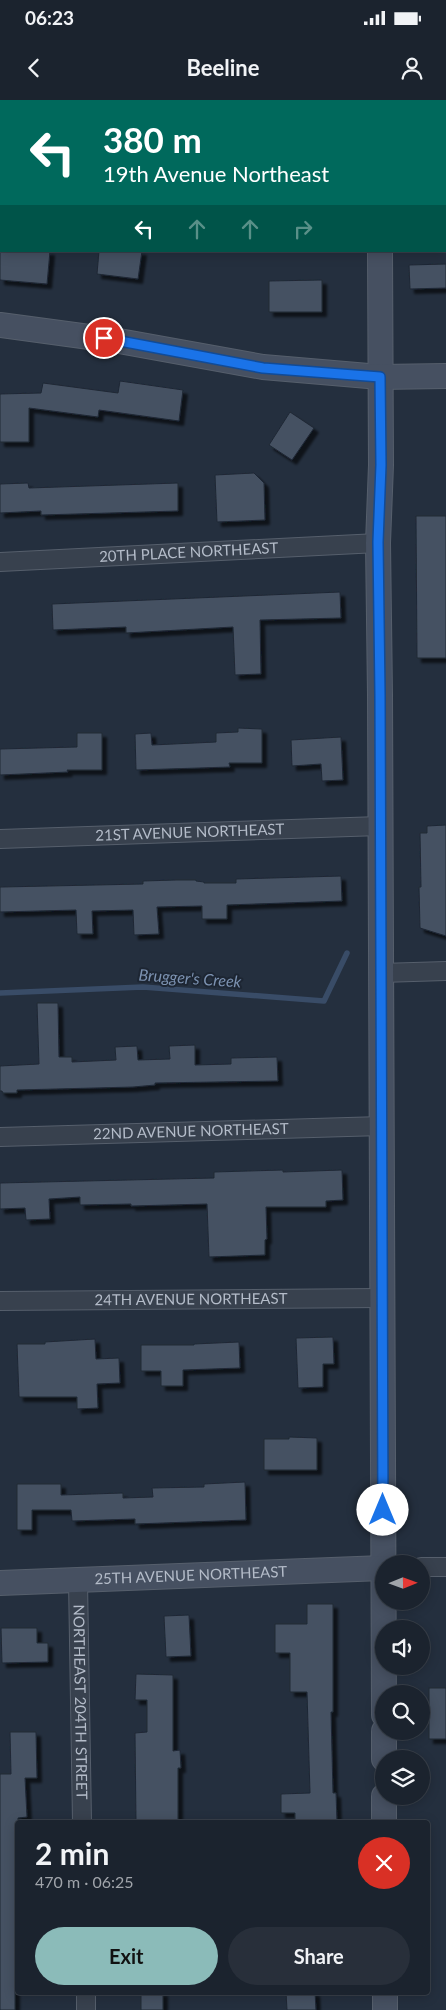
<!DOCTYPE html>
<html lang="en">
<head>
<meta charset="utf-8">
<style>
	:root { --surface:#1b232e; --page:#282f3a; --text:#f1f3f6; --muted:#a0a4aa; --line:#39404a; --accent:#8bbbb9 }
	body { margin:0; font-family:Lato,sans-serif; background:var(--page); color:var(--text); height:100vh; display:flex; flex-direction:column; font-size:19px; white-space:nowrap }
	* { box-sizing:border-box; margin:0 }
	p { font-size:16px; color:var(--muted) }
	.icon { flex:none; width:28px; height:28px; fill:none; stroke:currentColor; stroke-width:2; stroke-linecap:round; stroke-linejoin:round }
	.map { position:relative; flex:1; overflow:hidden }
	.panel { position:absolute; left:15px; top:1720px; width:415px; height:175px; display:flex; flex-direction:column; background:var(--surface); border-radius:5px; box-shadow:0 2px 12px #0003,0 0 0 1px var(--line) }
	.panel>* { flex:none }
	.hud { position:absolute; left:0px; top:0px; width:446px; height:152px; box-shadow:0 2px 12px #0003,0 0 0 1px var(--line); background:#00695c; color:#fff; overflow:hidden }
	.needle { width:32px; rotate:89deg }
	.fabs { position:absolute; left:375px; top:1455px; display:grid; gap:10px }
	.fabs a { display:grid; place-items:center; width:55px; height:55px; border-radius:50%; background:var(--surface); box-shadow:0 2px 12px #0003,0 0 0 1px var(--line); font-size:25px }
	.pin { position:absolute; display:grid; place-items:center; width:42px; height:42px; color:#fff; margin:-21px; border:2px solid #fff; border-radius:50%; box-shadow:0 1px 5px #0007 }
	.me { position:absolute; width:55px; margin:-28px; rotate:0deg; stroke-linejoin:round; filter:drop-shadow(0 0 4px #0008) }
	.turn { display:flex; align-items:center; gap:18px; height:105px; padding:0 20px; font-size:22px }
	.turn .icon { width:65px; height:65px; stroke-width:2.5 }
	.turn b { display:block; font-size:35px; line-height:42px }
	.lanes { display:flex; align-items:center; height:48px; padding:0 20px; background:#0003; justify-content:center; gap:25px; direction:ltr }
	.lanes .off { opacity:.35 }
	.round { display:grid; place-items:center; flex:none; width:52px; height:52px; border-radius:26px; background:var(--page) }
	.head { display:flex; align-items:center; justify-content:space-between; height:85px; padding:0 20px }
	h1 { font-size:30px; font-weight:700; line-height:38px }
	.cta { display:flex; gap:10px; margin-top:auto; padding:10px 20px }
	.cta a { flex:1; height:58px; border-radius:30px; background:var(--accent); color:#111; font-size:20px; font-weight:700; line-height:58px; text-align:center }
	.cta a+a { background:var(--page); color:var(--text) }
	.status { display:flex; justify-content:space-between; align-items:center; height:35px; padding:0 25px; background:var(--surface); direction:ltr }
	.status svg { height:14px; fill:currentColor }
	header { display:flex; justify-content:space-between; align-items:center; height:65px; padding:0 20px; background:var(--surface); font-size:22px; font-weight:700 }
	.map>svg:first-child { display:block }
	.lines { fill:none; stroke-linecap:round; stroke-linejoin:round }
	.stream { stroke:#394c67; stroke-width:5.5 }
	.building { fill:#455162; stroke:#1f2835; filter:url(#shadow) }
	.street-casing { stroke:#565f6c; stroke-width:20 }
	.secondary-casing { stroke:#565f6c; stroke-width:26 }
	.street { stroke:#38414e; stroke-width:18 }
	.secondary { stroke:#465061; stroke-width:24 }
	.route-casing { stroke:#114b97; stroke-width:12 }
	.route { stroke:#1a73e8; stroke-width:9 }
	.labels { text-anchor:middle; stroke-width:4; stroke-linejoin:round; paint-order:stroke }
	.street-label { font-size:15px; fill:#b4bcc9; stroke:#1d2633 }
	.water-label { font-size:16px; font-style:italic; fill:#7c92b1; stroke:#1d2633 }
</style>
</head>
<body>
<div class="status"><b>06:23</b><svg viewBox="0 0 49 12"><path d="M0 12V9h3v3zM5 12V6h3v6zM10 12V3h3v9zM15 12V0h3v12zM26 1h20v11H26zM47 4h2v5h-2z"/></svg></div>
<header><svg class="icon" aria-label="back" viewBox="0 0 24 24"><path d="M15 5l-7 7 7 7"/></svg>Beeline<svg class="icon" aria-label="person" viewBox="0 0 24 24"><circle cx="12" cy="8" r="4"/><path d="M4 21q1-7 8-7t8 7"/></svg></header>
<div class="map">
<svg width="446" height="1910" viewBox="0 0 446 1910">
	<defs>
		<filter id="shadow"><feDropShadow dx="4.5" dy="4.5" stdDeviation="1" flood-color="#0009"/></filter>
	</defs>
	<rect width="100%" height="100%" fill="#242f3e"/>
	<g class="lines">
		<polyline class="stream" points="0,893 143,887 324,901 347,853"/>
	</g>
	<g class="building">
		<polygon points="0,151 50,151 47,184 0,180"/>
		<polygon points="99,151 142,151 138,179 97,174"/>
		<polygon points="446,164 446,188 410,189 409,165"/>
		<polygon points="322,180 322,212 269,212 269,181"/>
		<polygon points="120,281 183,290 179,321 99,310 98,317 29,308 29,342 0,342 0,294 41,293 43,283 118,293"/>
		<polygon points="290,312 314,328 292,360 269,345"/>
		<polygon points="254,373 264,383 265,420 217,422 215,375"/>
		<polygon points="28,383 29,388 178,383 178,411 41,415 41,411 0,413 0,384"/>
		<polygon points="416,416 446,416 446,558 417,558"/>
		<polygon points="340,492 341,518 260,520 261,574 235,575 233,527 126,533 126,527 53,530 52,504"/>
		<polygon points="238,628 262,629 262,663 229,663 230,667 136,670 135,634 151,633 152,645 216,642 216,633 238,632"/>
		<polygon points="77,633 102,633 102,670 67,670 68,672 0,675 0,649 77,647"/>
		<polygon points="341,637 343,680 322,681 321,664 292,666 291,640"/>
		<polygon points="446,725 446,836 420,828 419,787 421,787 420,733 427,733 427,726"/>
		<polygon points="341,776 342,801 227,805 227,819 202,819 202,806 157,807 159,834 134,835 133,810 92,811 93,834 77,834 76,810 0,812 0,787 2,787 143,784 143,781 176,780 196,780 196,781 204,782 204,783 236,783 236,779"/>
		<polygon points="37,903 58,903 59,957 72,957 72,962 116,960 115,947 137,946 138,960 170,959 169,946 195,945 195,965 231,964 231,958 277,957 278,981 155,983 155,985 133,987 17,990 17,993 3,993 2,991 0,991 0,966 39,964"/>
		<polygon points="283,1070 283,1072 342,1070 343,1100 326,1101 326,1107 266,1107 267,1139 265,1140 265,1155 209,1157 207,1104 131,1106 131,1104 80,1105 80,1097 49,1099 50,1119 26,1120 25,1108 0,1109 0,1083 214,1078 214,1072"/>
		<polygon points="333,1237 334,1264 323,1264 323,1287 298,1288 296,1238"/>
		<polygon points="95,1239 96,1259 119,1258 120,1283 97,1284 98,1308 77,1309 77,1297 19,1297 17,1244 45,1244 45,1242"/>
		<polygon points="239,1242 240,1268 183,1270 183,1286 161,1286 161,1271 141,1271 141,1245 194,1245 194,1244"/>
		<polygon points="289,1337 317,1338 317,1370 264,1370 264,1339 289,1339"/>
		<polygon points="245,1382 246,1420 135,1424 135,1419 72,1421 71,1410 32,1410 32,1430 17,1430 17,1384 61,1384 61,1395 123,1393 123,1398 153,1397 152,1388 204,1387 204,1384"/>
		<polygon points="307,1504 333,1504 333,1612 331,1612 333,1693 336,1693 337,1722 295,1722 295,1713 281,1713 281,1694 310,1693 307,1592 290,1592 290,1553 275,1553 275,1524 307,1524"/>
		<polygon points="189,1515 191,1556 166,1557 164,1516"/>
		<polygon points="1,1528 37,1528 37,1543 48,1543 48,1562 2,1563"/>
		<polygon points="136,1574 173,1575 173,1651 180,1650 181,1668 178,1668 178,1722 136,1722 135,1633 147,1632 147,1600 135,1600"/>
		<rect x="429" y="1588" width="17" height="51"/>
		<polygon points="10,1632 36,1632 37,1678 25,1678 27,1717 18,1718 18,1845 15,1845 15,1910 0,1910 0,1674 11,1674"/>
		<rect x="141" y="1892" width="22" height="18"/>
		<polygon points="286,1892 315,1892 316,1910 287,1910"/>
	</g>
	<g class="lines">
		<defs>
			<g id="street">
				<polyline points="445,9 446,9"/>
				<path id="s1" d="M0,462L378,443"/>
				<path id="s2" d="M0,739L380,726"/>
				<polyline points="381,873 446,871"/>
				<path id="s3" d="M0,1037L382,1026"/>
				<path id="s4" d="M0,1201L381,1198"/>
				<polyline points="421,1467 446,1467"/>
				<path id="s5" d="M78,1481L82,1722"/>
				<polyline points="86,1892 86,1910"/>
			</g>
			<g id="secondary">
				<polyline points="380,0 380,1"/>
				<polyline points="380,151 381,365 378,443 380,595 384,1615"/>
				<polyline points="0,225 119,241 263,267 380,277 446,276"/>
				<path id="s6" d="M0,1483L383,1468"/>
				<polyline points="384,1631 384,1659"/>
				<polyline points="384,1696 384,1722"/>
				<polyline points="385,1892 385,1910"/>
			</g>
		</defs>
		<use href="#street" class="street-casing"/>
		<use href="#secondary" class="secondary-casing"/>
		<use href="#street" class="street"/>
		<use href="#secondary" class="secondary"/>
	</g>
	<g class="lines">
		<defs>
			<polyline id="route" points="104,238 263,268 380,277 381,365 378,442 380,595 383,1410"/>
		</defs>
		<use href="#route" class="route-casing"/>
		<use href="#route" class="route"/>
	</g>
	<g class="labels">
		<g class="street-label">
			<text dy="5" stroke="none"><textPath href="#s1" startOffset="189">20TH PLACE NORTHEAST</textPath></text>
			<text dy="5" stroke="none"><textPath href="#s2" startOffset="190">21ST AVENUE NORTHEAST</textPath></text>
			<text dy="5" stroke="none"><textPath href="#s3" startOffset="191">22ND AVENUE NORTHEAST</textPath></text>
			<text dy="5" stroke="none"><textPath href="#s4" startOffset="191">24TH AVENUE NORTHEAST</textPath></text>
			<text dy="5" stroke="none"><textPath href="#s6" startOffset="191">25TH AVENUE NORTHEAST</textPath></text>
			<text dy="5" stroke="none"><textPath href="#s5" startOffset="121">NORTHEAST 204TH STREET</textPath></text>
		</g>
		<g class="water-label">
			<text transform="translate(190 878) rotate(4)" y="6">Brugger's Creek</text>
		</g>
	</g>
</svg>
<div class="fabs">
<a><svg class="needle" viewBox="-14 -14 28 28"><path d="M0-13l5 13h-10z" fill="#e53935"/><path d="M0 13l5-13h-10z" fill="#a0a4aa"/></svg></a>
<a><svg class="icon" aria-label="sound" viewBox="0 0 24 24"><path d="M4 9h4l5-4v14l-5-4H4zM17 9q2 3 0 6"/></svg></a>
<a><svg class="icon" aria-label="search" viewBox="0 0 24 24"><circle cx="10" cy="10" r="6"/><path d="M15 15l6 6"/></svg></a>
<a><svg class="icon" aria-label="layers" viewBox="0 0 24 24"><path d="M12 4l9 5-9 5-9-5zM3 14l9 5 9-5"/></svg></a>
</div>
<div class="pin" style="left:104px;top:238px;background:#d93025"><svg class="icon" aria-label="arrive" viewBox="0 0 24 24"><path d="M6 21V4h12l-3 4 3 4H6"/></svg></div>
<svg class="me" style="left:383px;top:1410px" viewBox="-20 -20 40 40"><circle r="19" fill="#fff"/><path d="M0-13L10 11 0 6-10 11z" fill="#1a73e8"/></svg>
<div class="hud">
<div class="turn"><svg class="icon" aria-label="left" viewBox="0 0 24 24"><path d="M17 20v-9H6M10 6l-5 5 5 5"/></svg><div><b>380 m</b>19th Avenue Northeast</div></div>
<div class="lanes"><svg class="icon" aria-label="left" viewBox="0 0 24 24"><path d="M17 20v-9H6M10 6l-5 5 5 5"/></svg><svg class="icon off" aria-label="ahead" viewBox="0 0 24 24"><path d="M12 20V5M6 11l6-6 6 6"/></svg><svg class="icon off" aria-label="ahead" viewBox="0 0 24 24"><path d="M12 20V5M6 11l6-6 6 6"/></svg><svg class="icon off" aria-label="right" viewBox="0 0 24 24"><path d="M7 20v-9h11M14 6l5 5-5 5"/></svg></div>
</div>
<section class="panel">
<div class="head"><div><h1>2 min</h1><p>470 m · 06:25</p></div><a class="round" style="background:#d93025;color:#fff"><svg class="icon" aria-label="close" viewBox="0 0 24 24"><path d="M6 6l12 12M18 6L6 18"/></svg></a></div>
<div class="cta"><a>Exit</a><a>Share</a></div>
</section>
</div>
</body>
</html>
